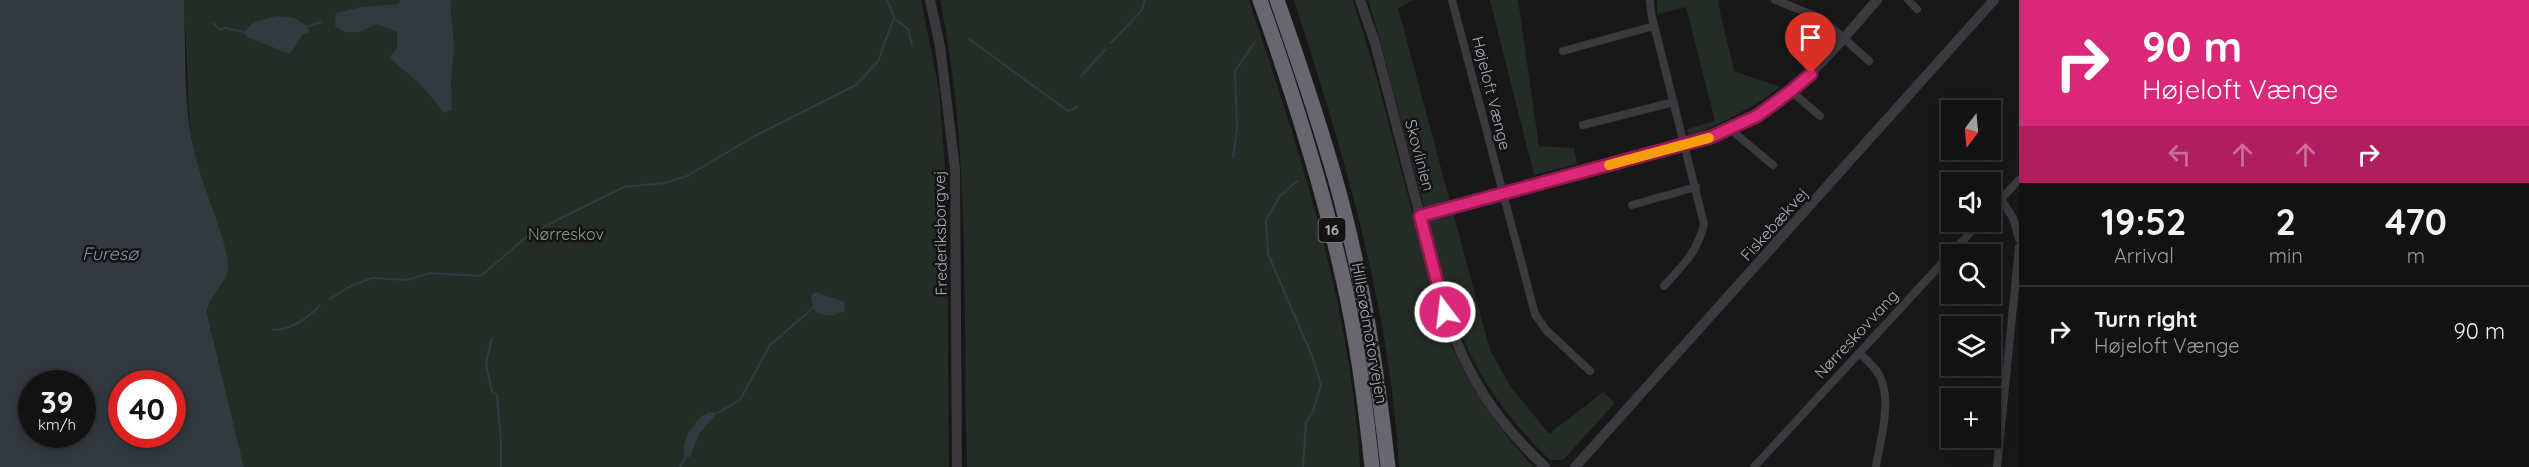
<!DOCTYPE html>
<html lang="en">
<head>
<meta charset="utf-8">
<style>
	:root { --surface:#121213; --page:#1b1b1c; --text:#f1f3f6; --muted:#9c9ea0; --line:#313233 }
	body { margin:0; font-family:Quicksand,sans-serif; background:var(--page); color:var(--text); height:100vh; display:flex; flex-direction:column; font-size:22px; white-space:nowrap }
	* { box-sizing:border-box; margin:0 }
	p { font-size:20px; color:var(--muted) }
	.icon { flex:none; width:33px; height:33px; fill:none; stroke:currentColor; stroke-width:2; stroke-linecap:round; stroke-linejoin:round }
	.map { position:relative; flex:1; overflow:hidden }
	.drawer { display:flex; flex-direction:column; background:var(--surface); width:510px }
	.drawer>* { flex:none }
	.hud { background:#db2777; color:#fff; overflow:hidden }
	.needle { width:39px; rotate:196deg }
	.tools { position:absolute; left:1941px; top:100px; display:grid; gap:12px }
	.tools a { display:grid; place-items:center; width:60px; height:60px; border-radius:0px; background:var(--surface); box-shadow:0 3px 15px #0003,0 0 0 2px var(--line); font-size:30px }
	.speed { position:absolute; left:18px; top:370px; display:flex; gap:12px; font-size:30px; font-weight:700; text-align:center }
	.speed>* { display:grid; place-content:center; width:78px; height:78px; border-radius:50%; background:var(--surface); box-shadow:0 3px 15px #0003,0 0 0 2px var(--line); line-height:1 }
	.speed small { font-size:15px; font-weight:400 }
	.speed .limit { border:9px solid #d22; background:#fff; color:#111 }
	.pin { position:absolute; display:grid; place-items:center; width:51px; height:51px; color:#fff; margin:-62px -26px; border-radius:50% 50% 50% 0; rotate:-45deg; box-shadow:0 0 6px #0007 }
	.pin .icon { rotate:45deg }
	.me { position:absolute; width:66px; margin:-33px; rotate:345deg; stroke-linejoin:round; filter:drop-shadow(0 0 4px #0008) }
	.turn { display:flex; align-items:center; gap:21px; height:126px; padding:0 24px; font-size:27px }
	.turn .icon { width:78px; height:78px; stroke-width:2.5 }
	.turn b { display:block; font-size:42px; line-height:51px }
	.lanes { display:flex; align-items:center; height:57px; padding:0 24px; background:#0003; justify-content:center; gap:30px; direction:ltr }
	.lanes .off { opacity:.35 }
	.eta { display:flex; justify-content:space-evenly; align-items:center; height:102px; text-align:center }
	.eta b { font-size:36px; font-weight:700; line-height:42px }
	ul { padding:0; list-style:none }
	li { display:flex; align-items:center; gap:18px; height:90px; padding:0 24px; border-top:2px solid var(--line) }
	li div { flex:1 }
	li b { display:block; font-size:22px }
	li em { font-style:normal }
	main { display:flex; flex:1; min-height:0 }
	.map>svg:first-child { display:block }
	.green { fill:#242c26 }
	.water { fill:#323941; fill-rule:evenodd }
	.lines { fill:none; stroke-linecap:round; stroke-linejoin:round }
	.stream { stroke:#323941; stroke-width:2 }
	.minor { stroke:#39393e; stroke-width:8 }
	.tertiary { stroke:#39393e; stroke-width:10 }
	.motorway { stroke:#66676f; stroke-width:15 }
	.route-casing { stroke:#8e194d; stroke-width:15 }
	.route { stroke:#db2777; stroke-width:10 }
	.slow { stroke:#f59e0b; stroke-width:10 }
	.labels { text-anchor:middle; stroke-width:5; stroke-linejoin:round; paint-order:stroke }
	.shield { fill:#131314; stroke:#7d8087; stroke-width:1.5 }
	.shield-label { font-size:15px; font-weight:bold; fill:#abaeb8 }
	.street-label { font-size:16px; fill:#abaeb8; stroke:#131314 }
	.park-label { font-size:16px; fill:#84a18a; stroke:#131314 }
	.water-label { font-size:18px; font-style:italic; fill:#8696af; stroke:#131314 }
</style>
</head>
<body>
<main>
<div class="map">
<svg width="2019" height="467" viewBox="0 0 2019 467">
	<rect width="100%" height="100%" fill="#181819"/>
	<g class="green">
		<polygon points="184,0 921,0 939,89 947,195 949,467 244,467 207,314 210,299 224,282 193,150 189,116"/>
		<path d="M940,0H1249C1300,152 1351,306 1360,467H967C962,311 972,154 940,0Z"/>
		<path d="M1294,0H1353L1374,68L1443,327C1466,380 1494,425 1534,467H1399C1390,307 1343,151 1294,0Z"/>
		<path d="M1368,0H1413L1398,8L1490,350L1511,387L1549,434L1603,392L1615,403L1563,460H1550C1501,412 1475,373 1451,309L1376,26Z"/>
		<polygon points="1490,0 1518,0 1539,146 1574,148 1577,164 1534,175"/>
		<path d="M1657,0H1719L1718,3L1734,71L1780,87C1751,109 1722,123 1689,137L1687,129L1715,121L1686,7L1657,14Z"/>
	</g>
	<g class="water">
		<path d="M0,0H184C186,50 183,102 194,151C202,188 222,226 228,261C231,283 208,293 207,314L244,467H0ZM32,384H82V435H32ZM122,384H172V435H122Z"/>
		<path d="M401,0H450L454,47L451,82L452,110L444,113L423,87L390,58L397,47V32L377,24C362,31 350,38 335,26L336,13L362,7L398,4Z"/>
		<polygon points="277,16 294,18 308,26 309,32 303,34 290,54 247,37 244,32 254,22"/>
		<polygon points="816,292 844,302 845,311 832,316 819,314 813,308 811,296"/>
		<path d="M709,412L717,413L699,434L690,457H685C680,441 695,418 709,412Z"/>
	</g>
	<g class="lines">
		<g class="stream">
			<polyline points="887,0 894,17"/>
			<polyline points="213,23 220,30 225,28 244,32"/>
			<polyline points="308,26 322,22"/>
			<polyline points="969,39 1068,111 1077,107"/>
			<polyline points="1111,43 1142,10 1145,0"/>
			<polyline points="1081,76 1105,50"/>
			<polyline points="1233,157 1237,129 1235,71 1255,42"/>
			<polyline points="1297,181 1279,197 1266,220 1268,254 1312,356 1321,385 1313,411 1306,422 1303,467"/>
			<polyline points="330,299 351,286 372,278 407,280 430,273 481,276 525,238 557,220 624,187 665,183 687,176 753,137 856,85 878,61 894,18 908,29 912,45"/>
			<path d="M273,330C293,329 307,319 320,305"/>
			<polyline points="492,338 486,364 492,392 497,395 501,441 501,467"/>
			<polyline points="717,413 740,400 770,345 813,308"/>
			<polyline points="680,467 685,457"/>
		</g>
		<g class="minor">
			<polyline points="1452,0 1535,314 1546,330 1590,371"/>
			<path d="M1650,0L1651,13L1704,224C1697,253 1683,265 1664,286"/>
			<polyline points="1775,0 1821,18 1869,61"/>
			<polyline points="1908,0 1917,9"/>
			<polyline points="1563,51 1654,26"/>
			<polyline points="1791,91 1820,116"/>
			<polyline points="1583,125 1674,102"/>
			<polyline points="1731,130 1773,165"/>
			<polyline points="2001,199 2013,218 2019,239"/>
			<polyline points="1632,205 1696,187"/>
			<polyline points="1990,211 2019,180"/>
			<path d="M1859,353C1865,358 1871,364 1876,370C1895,395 1880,439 1876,467"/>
			<polyline points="1754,467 1980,222"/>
			<polyline points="1997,467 2019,247"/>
		</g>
		<g class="tertiary">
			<polyline points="930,0 940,46 955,169 957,467"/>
			<path d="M1360,0L1375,43L1445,312C1467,376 1496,421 1545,467"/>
			<path d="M1420,216C1483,198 1546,181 1609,165C1659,153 1712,143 1756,116C1805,87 1840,42 1877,0"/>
			<polyline points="1575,467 1994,0"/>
		</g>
		<g class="motorway">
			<path d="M1260,0C1292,90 1321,181 1342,274C1357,338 1365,402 1372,467"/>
			<path d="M1277,0C1300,65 1322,130 1340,196C1364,285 1378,376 1388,467"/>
		</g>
	</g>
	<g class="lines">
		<defs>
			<polyline id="route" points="1445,312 1420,216 1711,137 1757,116 1791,91 1811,74"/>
		</defs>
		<use href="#route" class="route-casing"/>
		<use href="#route" class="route"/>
		<polyline class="slow" points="1609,165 1709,138"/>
	</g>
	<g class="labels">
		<rect class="shield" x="1318.5" y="218" width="27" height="24" rx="4.5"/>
		<g class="shield-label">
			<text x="1332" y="235">16</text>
		</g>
		<g class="street-label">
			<text transform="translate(1492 93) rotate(76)" y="6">Højeloft Vænge</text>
			<text transform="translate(1420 155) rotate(75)" y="6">Skovlinien</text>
			<text transform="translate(1774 224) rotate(-48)" y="6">Fiskebækvej</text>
			<text transform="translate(940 233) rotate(-91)" y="6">Frederiksborgvej</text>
			<text transform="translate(1370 333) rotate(80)" y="6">Hillerødmotorvejen</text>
			<text transform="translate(1856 334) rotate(-47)" y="6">Nørreskovvang</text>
		</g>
		<g class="park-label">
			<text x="566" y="240">Nørreskov</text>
		</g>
		<g class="water-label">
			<text x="110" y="260">Furesø</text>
		</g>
	</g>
</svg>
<div class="tools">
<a><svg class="needle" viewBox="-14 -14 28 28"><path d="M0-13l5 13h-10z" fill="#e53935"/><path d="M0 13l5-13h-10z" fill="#9c9ea0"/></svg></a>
<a><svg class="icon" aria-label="sound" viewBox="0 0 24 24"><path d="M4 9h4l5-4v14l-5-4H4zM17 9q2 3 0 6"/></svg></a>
<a><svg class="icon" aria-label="search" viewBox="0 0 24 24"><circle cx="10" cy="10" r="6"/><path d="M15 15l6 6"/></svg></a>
<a><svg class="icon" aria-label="layers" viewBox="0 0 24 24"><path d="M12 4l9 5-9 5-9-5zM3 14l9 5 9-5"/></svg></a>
<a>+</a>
</div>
<div class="speed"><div>39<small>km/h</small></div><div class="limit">40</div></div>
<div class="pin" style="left:1811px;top:74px;background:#d93025"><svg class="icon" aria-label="arrive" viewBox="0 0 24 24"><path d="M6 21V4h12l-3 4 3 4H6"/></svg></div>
<svg class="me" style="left:1445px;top:312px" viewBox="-20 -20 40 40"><circle r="17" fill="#db2777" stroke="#fff" stroke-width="3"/><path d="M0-11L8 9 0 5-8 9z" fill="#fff"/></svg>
</div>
<section class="drawer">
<div class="hud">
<div class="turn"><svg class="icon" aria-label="right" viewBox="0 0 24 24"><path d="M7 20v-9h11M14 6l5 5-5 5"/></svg><div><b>90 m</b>Højeloft Vænge</div></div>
<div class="lanes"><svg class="icon off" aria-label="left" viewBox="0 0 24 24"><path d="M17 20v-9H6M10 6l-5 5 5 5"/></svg><svg class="icon off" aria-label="ahead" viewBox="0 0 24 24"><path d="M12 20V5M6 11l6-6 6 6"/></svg><svg class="icon off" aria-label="ahead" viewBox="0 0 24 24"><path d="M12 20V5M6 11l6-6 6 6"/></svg><svg class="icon" aria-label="right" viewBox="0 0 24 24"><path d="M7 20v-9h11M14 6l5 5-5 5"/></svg></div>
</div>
<div class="eta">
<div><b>19:52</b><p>Arrival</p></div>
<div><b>2</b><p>min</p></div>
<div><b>470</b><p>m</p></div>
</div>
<ul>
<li><svg class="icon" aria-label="right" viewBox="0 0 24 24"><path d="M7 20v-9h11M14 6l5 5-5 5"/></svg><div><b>Turn right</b><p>Højeloft Vænge</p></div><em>90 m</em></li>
</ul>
</section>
</main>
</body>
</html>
